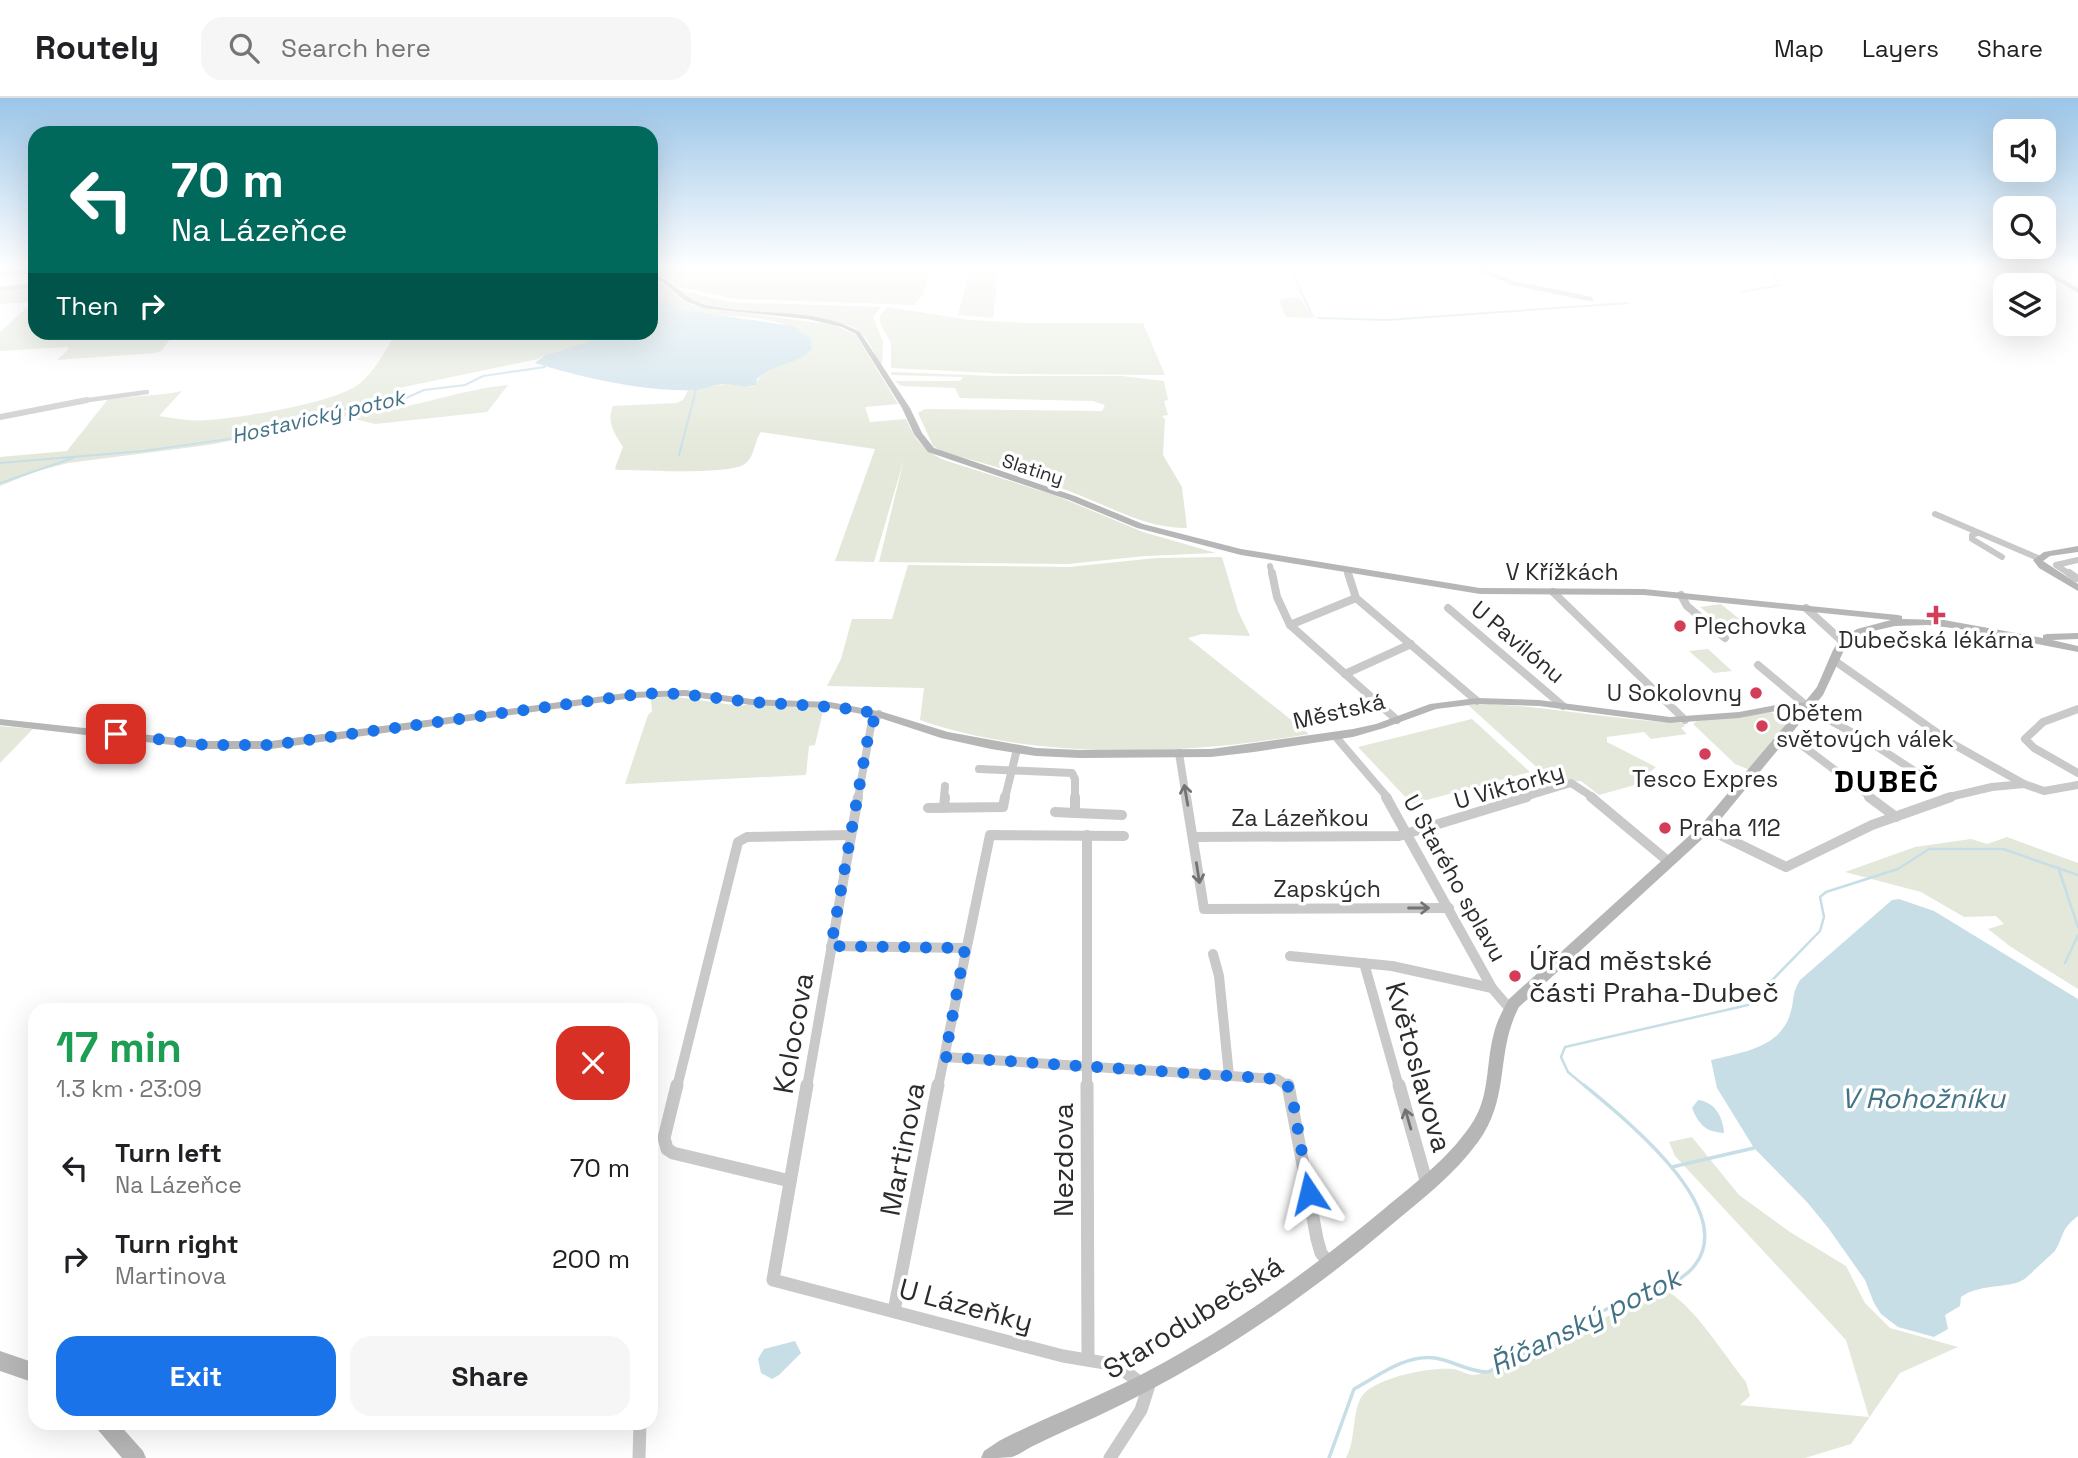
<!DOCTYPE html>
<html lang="en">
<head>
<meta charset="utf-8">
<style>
	:root { --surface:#fff; --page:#f6f6f6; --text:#202124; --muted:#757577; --line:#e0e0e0; --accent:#1a73e8 }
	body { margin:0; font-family:"Space Grotesk",sans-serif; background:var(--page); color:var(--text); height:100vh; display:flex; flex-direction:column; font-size:26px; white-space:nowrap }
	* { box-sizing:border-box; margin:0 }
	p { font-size:23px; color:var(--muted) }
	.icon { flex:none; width:38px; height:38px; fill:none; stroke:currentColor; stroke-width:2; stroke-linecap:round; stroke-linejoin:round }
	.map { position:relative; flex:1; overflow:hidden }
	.drawer { position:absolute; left:28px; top:905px; width:630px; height:427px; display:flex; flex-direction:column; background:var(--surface); border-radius:21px; box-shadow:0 7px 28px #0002 }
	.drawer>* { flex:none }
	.top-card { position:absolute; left:28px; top:28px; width:630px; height:214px; border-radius:21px; box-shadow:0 7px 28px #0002; background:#00695c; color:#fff; overflow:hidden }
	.tools { position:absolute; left:1993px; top:21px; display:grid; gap:14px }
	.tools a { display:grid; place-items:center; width:63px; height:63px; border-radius:14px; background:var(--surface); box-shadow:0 7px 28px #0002; font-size:35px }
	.pin { position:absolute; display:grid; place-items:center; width:60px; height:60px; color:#fff; margin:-30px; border-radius:14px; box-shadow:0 4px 10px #0006 }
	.me { position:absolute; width:77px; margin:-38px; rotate:350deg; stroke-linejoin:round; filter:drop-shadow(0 0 5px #0008) }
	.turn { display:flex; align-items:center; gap:24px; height:147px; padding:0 28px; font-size:32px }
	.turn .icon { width:91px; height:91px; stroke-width:2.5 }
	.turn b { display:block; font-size:49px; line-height:60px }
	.then { display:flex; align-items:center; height:66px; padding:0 28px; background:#0003; gap:14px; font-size:26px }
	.round { display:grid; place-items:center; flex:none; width:74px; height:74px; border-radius:21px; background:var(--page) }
	.headline { display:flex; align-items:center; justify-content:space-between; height:119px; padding:0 28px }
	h1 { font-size:42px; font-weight:600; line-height:52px; color:#1e9e55 }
	.cta { display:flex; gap:14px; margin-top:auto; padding:14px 28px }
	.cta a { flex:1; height:80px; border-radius:21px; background:var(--accent); color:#fff; font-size:28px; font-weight:600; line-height:80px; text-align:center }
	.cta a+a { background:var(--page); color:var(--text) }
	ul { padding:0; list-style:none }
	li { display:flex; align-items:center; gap:21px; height:91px; padding:0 28px }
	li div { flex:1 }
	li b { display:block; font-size:26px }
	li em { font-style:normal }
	header { display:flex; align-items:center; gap:42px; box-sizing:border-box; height:98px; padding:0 35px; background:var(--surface); border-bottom:2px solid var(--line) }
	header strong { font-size:33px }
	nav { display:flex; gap:38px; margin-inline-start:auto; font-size:24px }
	.search { width:490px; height:63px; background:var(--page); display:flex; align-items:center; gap:18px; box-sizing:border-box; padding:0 24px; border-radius:21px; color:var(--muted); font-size:26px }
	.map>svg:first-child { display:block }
	.green { fill:#e3e8da }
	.water { fill:#c7dee7 }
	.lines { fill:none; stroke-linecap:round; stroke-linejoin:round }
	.stream-far2 { stroke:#c7dee7; stroke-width:2 }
	.stream-far1 { stroke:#c7dee7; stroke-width:2.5 }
	.stream { stroke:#c7dee7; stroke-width:3.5 }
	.street-far4 { stroke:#c9c9c9; stroke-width:4.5 }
	.street-far3 { stroke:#c9c9c9; stroke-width:6 }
	.street-far2 { stroke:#c9c9c9; stroke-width:8 }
	.street-far1 { stroke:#c9c9c9; stroke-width:10 }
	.street { stroke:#c9c9c9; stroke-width:13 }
	.secondary { fill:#b6b6b6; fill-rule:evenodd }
	.oneway { stroke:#737373 }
	.route { stroke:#1a73e8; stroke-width:12; stroke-dasharray:0 21.6 }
	.poi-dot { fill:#d33d58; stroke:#fff; stroke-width:2.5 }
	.labels { text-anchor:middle; stroke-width:7; stroke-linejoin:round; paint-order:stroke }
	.far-street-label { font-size:19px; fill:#2c2c2c; stroke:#fff }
	.far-water-label { font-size:21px; font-style:italic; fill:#427285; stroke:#fff }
	.street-label { font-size:23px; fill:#2c2c2c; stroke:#fff }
	.poi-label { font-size:23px; fill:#2c2c2c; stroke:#fff; text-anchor:start }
	.near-poi-label { font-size:28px; fill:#2c2c2c; stroke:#fff; text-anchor:start }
	.near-street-label { font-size:28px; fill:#2c2c2c; stroke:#fff }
	.near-water-label { font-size:28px; font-style:italic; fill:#427285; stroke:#fff }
	.district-label { font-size:30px; font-weight:bold; letter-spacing:2px; fill:#000; stroke:#fff }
</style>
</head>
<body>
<header>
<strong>Routely</strong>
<div class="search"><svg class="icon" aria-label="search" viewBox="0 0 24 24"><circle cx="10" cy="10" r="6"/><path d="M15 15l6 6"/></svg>Search here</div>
<nav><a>Map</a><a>Layers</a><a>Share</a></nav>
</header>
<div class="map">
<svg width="2078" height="1360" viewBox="0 0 2078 1360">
	<rect width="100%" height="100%" fill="#fff"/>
	<g class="green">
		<polygon points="651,169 762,169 928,174 924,196 914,207 737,201 677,189 672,182 651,175"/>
		<polygon points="968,169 998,169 993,220 958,217 966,187"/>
		<path d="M1827,169H2014L2020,174C1957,170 1889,184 1827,169Z"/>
		<path d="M651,179C672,188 671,199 695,208L834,227L856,237L898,306L865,309L870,324L906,321C915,341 923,352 944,362L1057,398L1143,434L1216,455L1145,458L1068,466L879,464L904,361L874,464L835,463L875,351L761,334C754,343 755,361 743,367C723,377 643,372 617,372L615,370L623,349C615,336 606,324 613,308L676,305L683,302L688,292L726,286L753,289L763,275L810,254L811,241C778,213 727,222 686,212C674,209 662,204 651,198Z"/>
		<polygon points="35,188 35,234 175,235 161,253 155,255 57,262 69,251 67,249 0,253 0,234 33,204 0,206 0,192"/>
		<path d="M677,191L729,204L881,209L873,219L883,244L882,270C875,258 870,242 859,233C852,226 838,225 829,223C792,216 700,218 677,191Z"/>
		<polygon points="1283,200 1300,200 1311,218 1317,220 1286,219 1279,203"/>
		<polygon points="888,209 970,222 1025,225 1143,225 1165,277 1012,276 891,270 891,245 880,225 880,217"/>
		<path d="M374,235H598C583,253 556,249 538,261L404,289L393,293L408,291L342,314C390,320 456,291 508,287L487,314L375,326L336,316L255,338L208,347L68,365L37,373L0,388V359L67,353L108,301C134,298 157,298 182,293L159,318C175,320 192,324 207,322C240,320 335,305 359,286C374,274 384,255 394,239Z"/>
		<path d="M891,274L994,278H1122L1164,283L1168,302L1164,303L1168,317L1162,318L1165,321L1163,357L1182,389L1187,430C1146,431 1107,407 1069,393C1028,378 986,365 944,355L933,348L918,315L925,311L1102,313L1105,307L1093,303L960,300L955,290L901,288L895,283H960L963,279L891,277Z"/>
		<path d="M1222,459L1238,513L1250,538L1202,536L1188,540L1309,636C1189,657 1035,663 920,622L924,590L827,588L841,561L852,521H892L908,467L1069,469L1156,460Z"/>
		<polygon points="1721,506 1744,525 1722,527 1700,509"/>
		<polygon points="1708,551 1732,573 1714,575 1689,553"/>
		<polygon points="670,598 741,608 748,606 824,609 815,647 809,648 806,677 625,686 648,617 652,613 651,602 659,599"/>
		<path d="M1488,606C1554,609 1618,623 1683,625L1685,628L1681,630L1687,636L1651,641L1644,634L1607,639V644L1656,669L1635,687L1599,697L1581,683L1553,684L1468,607Z"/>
		<polygon points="1771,614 1788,624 1750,672 1735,666 1693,626 1697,623"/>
		<polygon points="1472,621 1530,674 1412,706 1358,649"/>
		<polygon points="0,628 33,631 0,665"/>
		<polygon points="2007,739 2078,765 2078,891 2011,849 1988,831 2004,826 1996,818 1964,819 1921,794 1845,774 1915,749 1971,741 1987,746"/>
		<path d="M1692,1039L1739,1097L1790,1134L1846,1168L1865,1205L1890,1230L1958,1249L1900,1275L1851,1346L1805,1360H1346C1356,1343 1352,1312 1362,1298C1376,1279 1431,1269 1453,1271C1460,1272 1467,1277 1474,1277C1481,1277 1508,1264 1519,1261L1664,1191C1694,1207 1724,1257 1746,1284L1750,1298L1740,1307L1869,1319L1846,1242L1675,1058L1669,1044Z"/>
	</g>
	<g class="water">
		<path d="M651,198L685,212L793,228L811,241L812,251C798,267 771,266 757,281L756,287C745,291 736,286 724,286C713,287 703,292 692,292C643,294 581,279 535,265L545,257L585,245L598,235L651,234Z"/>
		<path d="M1899,801L1934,813L2078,901V1118C2060,1132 2065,1136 2055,1153C2053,1155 2031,1175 2027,1179C2013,1192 1982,1184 1961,1199L1960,1208L1945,1217L1948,1231L1934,1239L1898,1229L1881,1216L1874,1205L1865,1182L1829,1131L1807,1104L1754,1050L1717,990L1711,962C1742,954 1782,950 1791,913C1795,899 1791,898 1800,882L1892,802Z"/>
		<path d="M1698,1002C1715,1004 1723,1019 1724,1035C1706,1034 1699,1027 1692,1010Z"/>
		<polygon points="795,1243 801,1255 779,1277 772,1281 761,1275 758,1261 764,1251"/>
	</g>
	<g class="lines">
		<g class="stream-far2">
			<polyline points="1289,169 1312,217"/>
			<polyline points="1742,194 1780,187 1770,169"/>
			<polyline points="1318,220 1387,222 1628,205"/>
			<polyline points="679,357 696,292"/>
			<polyline points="0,365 143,353 236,340 301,325 344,311 404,301 424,292 465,287 483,278 545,269"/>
			<polyline points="0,385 73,360"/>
		</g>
		<g class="stream-far1">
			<polyline points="2058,769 2078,829"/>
			<polyline points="2065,865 2078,837"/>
			<polyline points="1586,989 1568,974 1561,959 1565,949 1748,907 1820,833 1824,819 1820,799 1826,794 1898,771 1929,751 2003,751 2078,777"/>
		</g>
		<g class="stream">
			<polyline points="1672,1069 1754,1050"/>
			<path d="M1329,1360L1354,1291C1378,1278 1406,1256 1435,1260C1454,1263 1468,1274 1488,1274C1531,1252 1572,1228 1615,1207C1640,1195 1678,1190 1695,1167C1739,1110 1622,1019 1584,987"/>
		</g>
		<g class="street-far4">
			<polyline points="1474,169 1513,185 1591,201"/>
			<polyline points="0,176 35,173"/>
			<polyline points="0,191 35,187"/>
			<polyline points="74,304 147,294"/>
		</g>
		<g class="street-far3">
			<polyline points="0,319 87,302"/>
			<polyline points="1935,416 2038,460"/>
			<polyline points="1978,435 1972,437 1972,441 2002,459"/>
			<polyline points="1270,468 1272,477"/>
			<polyline points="2071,477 2056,467 2078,462"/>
		</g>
		<g class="street-far2">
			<polyline points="1272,475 1277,499 1290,527 1397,622"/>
			<polyline points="1348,475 1356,500 1477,603"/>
			<polyline points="2069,475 2076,480"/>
			<polyline points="1553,494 1685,622"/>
			<polyline points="1681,497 1687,508 1725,540"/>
			<polyline points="1448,510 1563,608"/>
			<polyline points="1806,510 1843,544"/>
			<polyline points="1290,527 1356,500"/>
			<polyline points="1835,563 1953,646 2024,686"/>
			<polyline points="1758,567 1813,613 1873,646 1919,676"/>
			<polyline points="1345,576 1411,546"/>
			<polyline points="2078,611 2043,624 2025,641 2034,650 2078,675"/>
			<polyline points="1787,636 1872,700"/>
			<polyline points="1335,638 1388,700"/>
			<polyline points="1179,655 1186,700"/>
			<polyline points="979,671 1072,675 1075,681 1075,700"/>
			<polyline points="858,700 871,628 879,616"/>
			<polyline points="944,700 945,688"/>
			<polyline points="1005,700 1017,651"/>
			<polyline points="1521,700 1571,685 1594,700"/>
			<polyline points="1945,700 1992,689 2024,686 2044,693 2078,687"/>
		</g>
		<g class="street-far1">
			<polyline points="1075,699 1075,715 1122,717"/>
			<polyline points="1186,699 1204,811 1449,810"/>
			<polyline points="1386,699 1492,890 1510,911"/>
			<polyline points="1591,699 1669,764"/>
			<polyline points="1869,699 1896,719"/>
			<polyline points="928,710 1003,709 1005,699"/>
			<polyline points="944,710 945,699"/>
			<polyline points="1055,714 1075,715"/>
			<polyline points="1706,730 1786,769 1872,727 1951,699"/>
			<polyline points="1087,737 1087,989"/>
			<polyline points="1193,739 1399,738 1527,699"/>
			<polyline points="831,848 965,850"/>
			<polyline points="1213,856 1219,878 1229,978"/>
			<polyline points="1290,858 1392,868 1492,890"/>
			<polyline points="1364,865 1399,989"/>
			<polyline points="945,959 1277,981 1289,989"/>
			<polyline points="677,989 738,744 747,739 851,737"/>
			<polyline points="807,989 858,699"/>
			<polyline points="938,989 990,737 1124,738"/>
		</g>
		<g class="street">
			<polyline points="677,987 664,1040 667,1051 673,1055 790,1083"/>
			<polyline points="807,987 773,1182 1063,1258 1117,1267 1135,1281 1139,1288"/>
			<polyline points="1087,987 1088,1262"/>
			<polyline points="1288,987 1317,1141 1321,1155 1329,1165"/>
			<polyline points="1399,987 1427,1086"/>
			<polyline points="894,1213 938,987"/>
			<polyline points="639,1360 640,1325"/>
			<polyline points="1110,1360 1141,1312 1150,1284"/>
		</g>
		<g class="secondary">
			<polygon points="2034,169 2041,169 2078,190 2078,195"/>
			<path d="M651,175C672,182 684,202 707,207C757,219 813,208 860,234L910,310L922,335L934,350L1075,398L1143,426L1241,451L1480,490L1644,491L1898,517L1902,518V521L1944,522L2043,540V537L2047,536L2078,535V541L2052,542L2078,548V554L1960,531L1928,527L1895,528L1873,533L1856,539L1846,548L1823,597L1711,733L1519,909C1495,954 1511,999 1478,1044C1454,1077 1421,1102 1390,1128C1292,1211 1187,1280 1069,1331C1056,1337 1043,1343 1031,1349C1025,1352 1019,1357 1012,1359C1003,1360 990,1360 981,1360L984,1353L999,1343C1048,1318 1099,1299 1148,1273C1232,1229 1310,1172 1384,1111C1415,1085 1452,1058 1474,1022C1490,996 1486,963 1494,935C1497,922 1503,912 1509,901L1701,727L1799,611L1792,610L1739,620L1670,625L1539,608L1477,606L1436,611L1384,630L1353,639L1254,654L1211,659L1080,660L1036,658L991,651L941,640L877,619L830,610L752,607L685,598L633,600L271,651H206L0,627V621L206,643H271L633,594L685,592L752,601L830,604L883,614L948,634L1036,650L1080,652L1211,651L1353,631L1376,626L1430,606L1477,600L1539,602L1670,619L1739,614L1792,604L1804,605L1817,589L1833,552L1840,541L1857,531L1891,522L1644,497L1480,496L1241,457L1137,430L1069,402L928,354L914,336L902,310L856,236L842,229L807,221L703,210L685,203L664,185L651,179Z"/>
			<polygon points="2078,448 2078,454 2050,458 2043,463 2078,486 2078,493 2039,470 2033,462 2044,454"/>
			<polygon points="0,1253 35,1265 35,1285 0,1273"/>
			<polygon points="95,1325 118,1325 143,1353 146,1360 122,1360 98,1332"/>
		</g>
	</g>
	<defs><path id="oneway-shaft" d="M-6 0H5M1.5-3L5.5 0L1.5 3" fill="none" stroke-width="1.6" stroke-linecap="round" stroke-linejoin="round" transform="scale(1.75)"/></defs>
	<g class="oneway">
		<use href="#oneway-shaft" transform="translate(1186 697) rotate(-100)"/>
		<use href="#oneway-shaft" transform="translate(1198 775) rotate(81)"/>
		<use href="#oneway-shaft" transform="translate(1419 810)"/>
		<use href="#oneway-shaft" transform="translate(1408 1021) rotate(-106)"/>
	</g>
	<linearGradient id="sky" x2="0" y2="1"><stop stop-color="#9bc5e8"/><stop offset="0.47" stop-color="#fff"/><stop offset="1" stop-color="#fff" stop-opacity="0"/></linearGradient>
	<rect width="2078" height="359" fill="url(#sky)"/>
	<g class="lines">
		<path class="route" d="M116,636L206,647H271L633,597C673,592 711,600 751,604C794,607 836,607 879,616L870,628L831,848L965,850L945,959L1277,981L1287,986L1293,1003L1309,1095"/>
	</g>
	<g class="poi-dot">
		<path d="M1932.5 506.5h7v7h7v7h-7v7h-7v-7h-7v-7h7z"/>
		<circle cx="1680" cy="528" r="7"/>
		<circle cx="1756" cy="595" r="7"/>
		<circle cx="1762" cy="628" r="7"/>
		<circle cx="1705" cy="656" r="7"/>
		<circle cx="1665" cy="730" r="7"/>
		<circle cx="1515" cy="878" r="7"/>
	</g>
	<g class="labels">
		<g class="far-street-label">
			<text transform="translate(1033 371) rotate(18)" y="7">Slatiny</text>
		</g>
		<g class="far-water-label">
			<text transform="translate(318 319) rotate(-13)" y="7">Hostavický potok</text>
		</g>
		<g class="street-label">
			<text x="1562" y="482">V Křížkách</text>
			<text transform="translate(1518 544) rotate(40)" y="8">U Pavilónu</text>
			<text transform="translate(1339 613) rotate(-13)" y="8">Městská</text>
			<text transform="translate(1509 688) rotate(-16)" y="8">U Viktorky</text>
			<text x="1300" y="728">Za Lázeňkou</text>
			<text transform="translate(1455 780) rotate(61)" y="8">U Starého splavu</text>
			<text x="1327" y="799">Zapských</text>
		</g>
		<g class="poi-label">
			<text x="1694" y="536">Plechovka</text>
			<text x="1936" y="550" text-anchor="middle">Dubečská lékárna</text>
			<text x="1742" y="603" text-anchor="end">U Sokolovny</text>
			<text x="1776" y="623">Obětem<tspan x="1776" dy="26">světových válek</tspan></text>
			<text x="1705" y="689" text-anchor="middle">Tesco Expres</text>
			<text x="1679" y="738">Praha 112</text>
		</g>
		<g class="near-poi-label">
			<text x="1529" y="872">Úřad městské<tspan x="1529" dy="32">části Praha-Dubeč</tspan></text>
		</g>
		<g class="near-street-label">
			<text transform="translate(793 935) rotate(-80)" y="10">Kolocova</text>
			<text transform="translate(1419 969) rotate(74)" y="10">Květoslavova</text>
			<text transform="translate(902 1051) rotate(-79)" y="10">Martinova</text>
			<text transform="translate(1063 1062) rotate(-90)" y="10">Nezdova</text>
			<text transform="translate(966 1207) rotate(15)" y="10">U Lázeňky</text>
			<text transform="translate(1193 1219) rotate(-32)" y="10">Starodubečská</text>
		</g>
		<g class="near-water-label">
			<text x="1923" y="1010">V Rohožníku</text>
			<text transform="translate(1585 1223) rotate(-26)" y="10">Říčanský potok</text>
		</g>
		<g class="district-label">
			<text x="1887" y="694">DUBEČ</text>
		</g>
	</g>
</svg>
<div class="tools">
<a><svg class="icon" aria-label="sound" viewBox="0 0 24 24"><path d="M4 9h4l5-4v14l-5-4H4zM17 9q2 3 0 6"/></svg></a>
<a><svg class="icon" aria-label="search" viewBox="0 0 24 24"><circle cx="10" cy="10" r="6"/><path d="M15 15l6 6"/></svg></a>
<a><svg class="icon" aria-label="layers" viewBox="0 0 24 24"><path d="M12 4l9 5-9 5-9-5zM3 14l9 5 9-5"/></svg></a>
</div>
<div class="pin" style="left:116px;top:636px;background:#d93025"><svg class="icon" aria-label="arrive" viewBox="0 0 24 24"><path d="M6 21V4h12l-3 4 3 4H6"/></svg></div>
<svg class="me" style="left:1309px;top:1095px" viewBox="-20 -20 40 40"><path d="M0-17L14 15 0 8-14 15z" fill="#1a73e8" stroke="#fff" stroke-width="4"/></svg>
<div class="top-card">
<div class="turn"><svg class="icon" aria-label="left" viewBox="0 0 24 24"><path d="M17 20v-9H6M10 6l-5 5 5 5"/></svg><div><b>70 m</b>Na Lázeňce</div></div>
<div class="then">Then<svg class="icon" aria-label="right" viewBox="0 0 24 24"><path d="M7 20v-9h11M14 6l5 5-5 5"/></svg></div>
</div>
<section class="drawer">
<div class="headline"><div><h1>17 min</h1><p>1.3 km · 23:09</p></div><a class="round" style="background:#d93025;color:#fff"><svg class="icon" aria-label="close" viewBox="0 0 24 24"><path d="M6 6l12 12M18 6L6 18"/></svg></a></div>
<ul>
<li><svg class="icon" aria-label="left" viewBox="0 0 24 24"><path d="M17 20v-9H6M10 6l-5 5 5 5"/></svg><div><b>Turn left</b><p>Na Lázeňce</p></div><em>70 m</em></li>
<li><svg class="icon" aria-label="right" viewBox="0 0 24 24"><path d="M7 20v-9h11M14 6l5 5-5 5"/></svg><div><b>Turn right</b><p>Martinova</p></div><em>200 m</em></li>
</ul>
<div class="cta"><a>Exit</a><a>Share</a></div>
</section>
</div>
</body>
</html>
